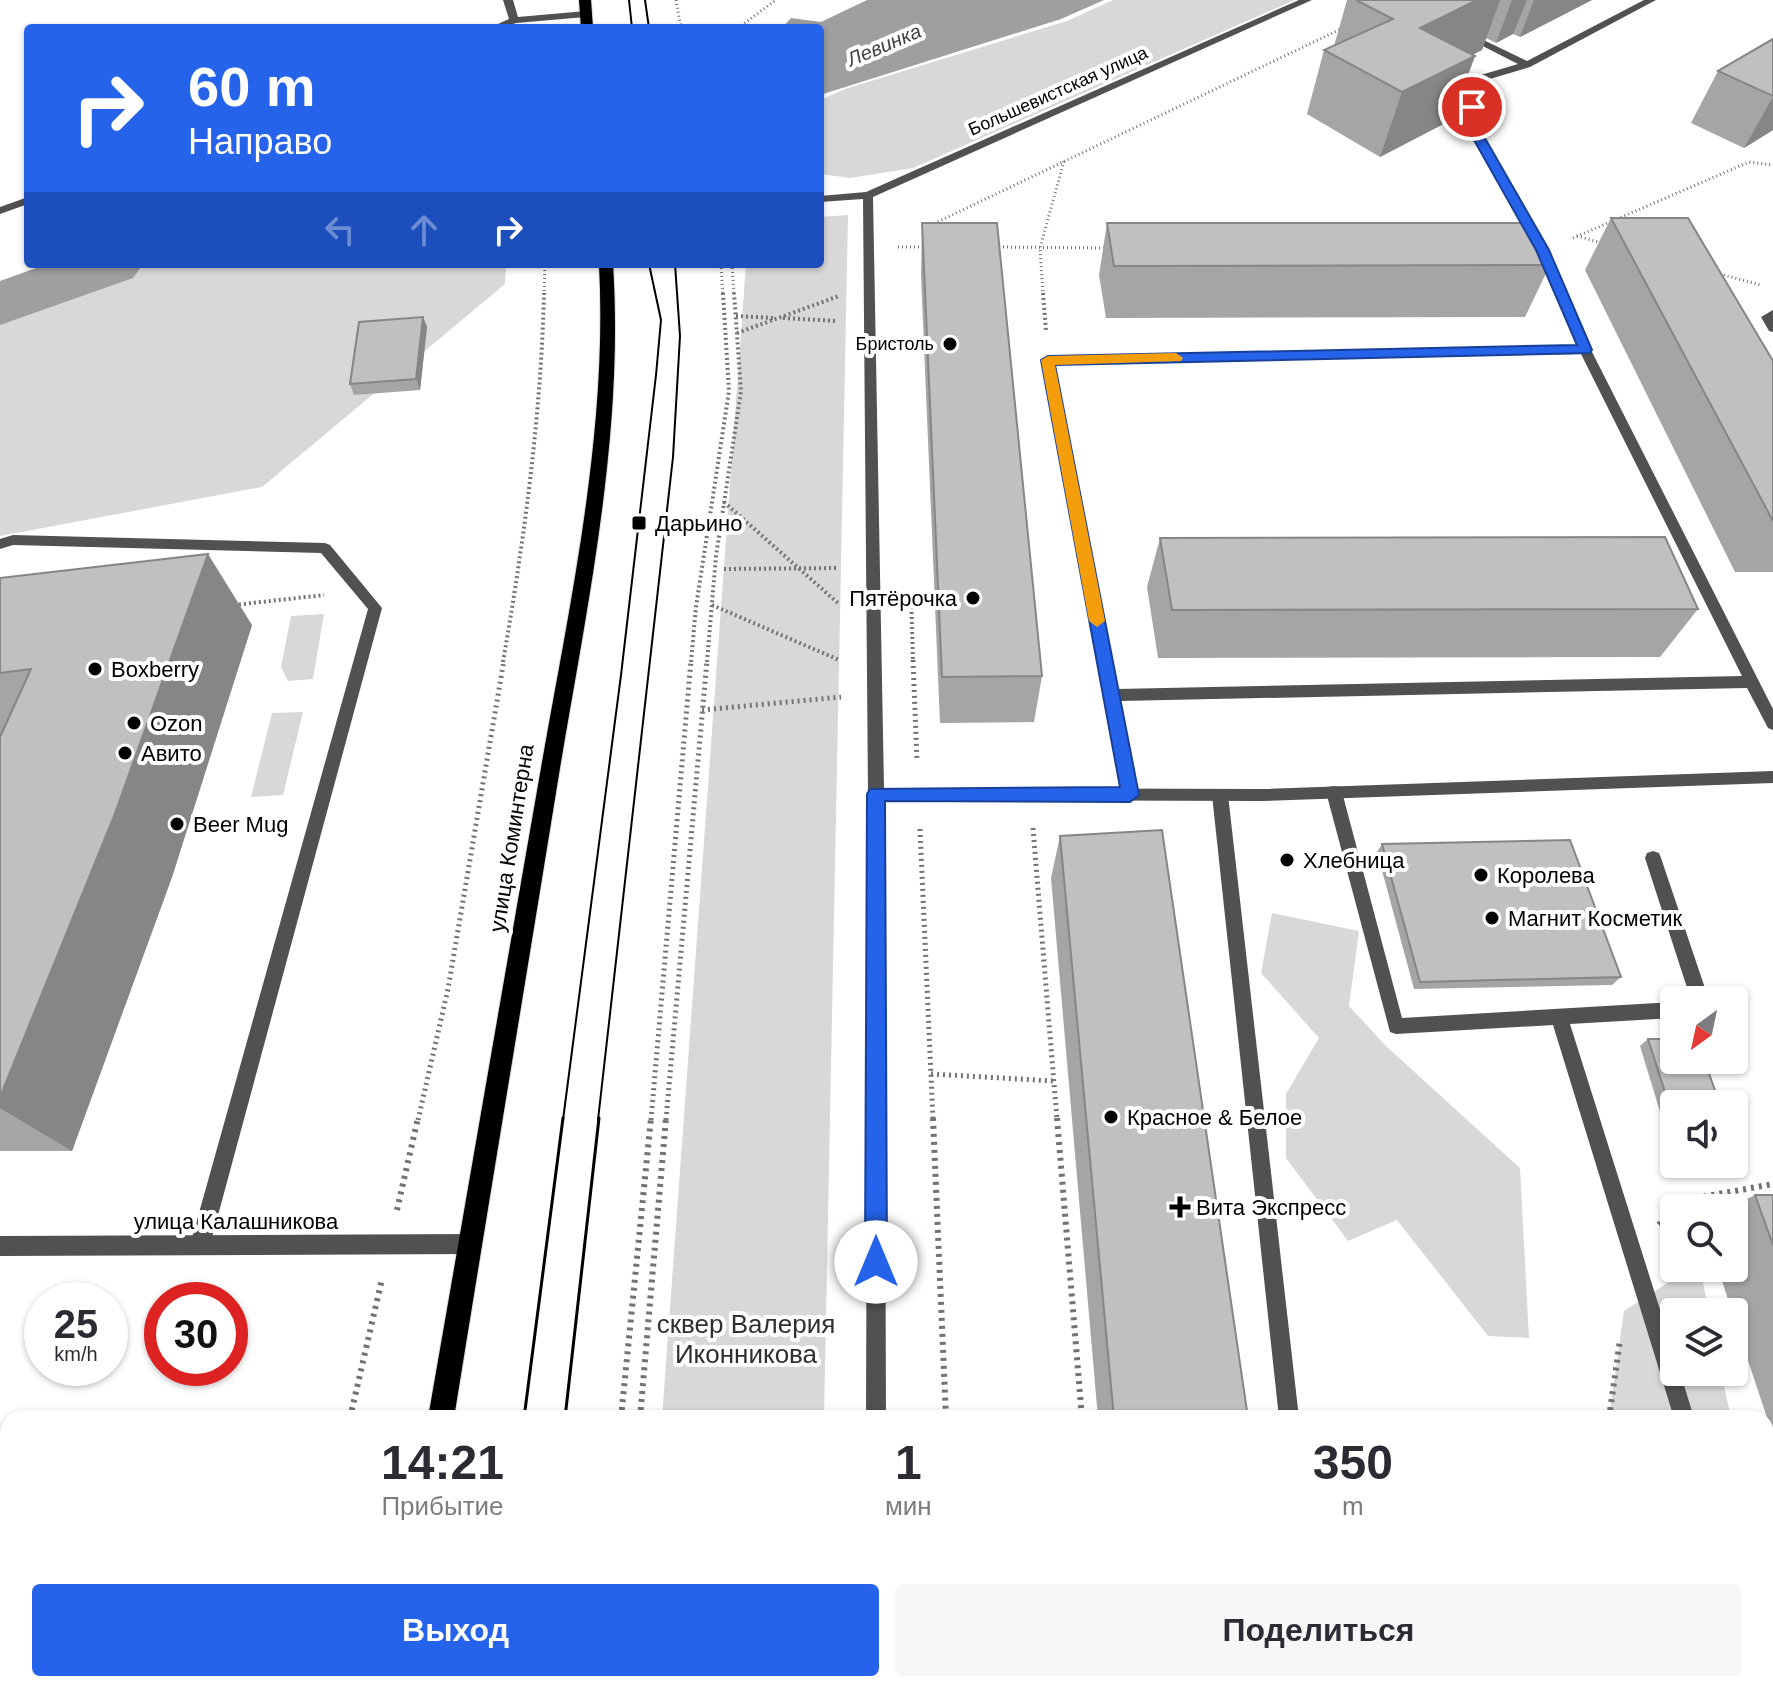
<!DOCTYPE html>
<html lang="ru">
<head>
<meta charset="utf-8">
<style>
	:root { --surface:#fff; --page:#f7f7f7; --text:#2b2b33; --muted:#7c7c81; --accent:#2563eb }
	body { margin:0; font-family:Helvetica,sans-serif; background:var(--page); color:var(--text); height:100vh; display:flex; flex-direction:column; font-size:30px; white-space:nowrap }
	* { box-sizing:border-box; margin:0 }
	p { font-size:26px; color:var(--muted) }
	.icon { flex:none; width:44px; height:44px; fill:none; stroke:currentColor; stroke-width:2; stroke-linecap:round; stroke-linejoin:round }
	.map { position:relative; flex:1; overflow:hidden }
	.panel { position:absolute; left:0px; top:1410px; width:1774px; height:282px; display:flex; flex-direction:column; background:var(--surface); border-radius:24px 24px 0 0; box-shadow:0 2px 6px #0004 }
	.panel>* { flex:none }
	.top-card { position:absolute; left:24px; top:24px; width:800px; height:244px; border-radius:8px; box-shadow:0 2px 6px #0004; background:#2563eb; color:#fff; overflow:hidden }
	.needle { width:52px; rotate:213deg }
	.tools { position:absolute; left:1660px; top:986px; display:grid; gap:16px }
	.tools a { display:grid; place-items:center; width:88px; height:88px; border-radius:8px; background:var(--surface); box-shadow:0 2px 6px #0004; font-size:40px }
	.speed { position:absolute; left:24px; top:1282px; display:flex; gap:16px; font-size:40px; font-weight:700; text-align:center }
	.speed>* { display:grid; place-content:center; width:104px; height:104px; border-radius:50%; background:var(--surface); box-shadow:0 2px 6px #0004; line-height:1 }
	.speed small { font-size:20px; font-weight:400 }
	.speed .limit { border:12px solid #d22; background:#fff; color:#111 }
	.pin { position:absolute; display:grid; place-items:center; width:68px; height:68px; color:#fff; margin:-34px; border:4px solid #fff; border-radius:50%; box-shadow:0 2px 8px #0007 }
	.me { position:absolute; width:88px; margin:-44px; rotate:0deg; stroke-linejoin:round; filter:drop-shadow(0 0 6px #0008) }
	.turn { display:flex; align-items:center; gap:28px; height:168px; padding:0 32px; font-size:36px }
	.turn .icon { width:104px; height:104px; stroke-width:2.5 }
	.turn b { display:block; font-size:56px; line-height:68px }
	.lanes { display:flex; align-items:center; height:76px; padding:0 32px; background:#0003; justify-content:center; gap:40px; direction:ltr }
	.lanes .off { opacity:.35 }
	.eta { display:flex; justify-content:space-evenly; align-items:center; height:136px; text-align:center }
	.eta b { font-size:48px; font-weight:700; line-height:56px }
	.primary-button { display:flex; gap:16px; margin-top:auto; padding:16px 32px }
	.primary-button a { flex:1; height:92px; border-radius:8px; background:var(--accent); color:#fff; font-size:32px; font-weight:700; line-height:92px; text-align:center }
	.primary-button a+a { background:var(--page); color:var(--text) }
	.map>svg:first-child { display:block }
	.green { fill:#d8d8d8 }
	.water { fill:#9f9f9f }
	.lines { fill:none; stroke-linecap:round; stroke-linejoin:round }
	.river { fill:#9f9f9f; fill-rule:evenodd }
	.primary-casing { stroke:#dbdbdb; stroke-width:2 }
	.path-far3 { stroke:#737373; stroke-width:3; stroke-dasharray:1 3; stroke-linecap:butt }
	.path-far2 { stroke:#737373; stroke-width:4; stroke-dasharray:2 3; stroke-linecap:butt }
	.path-far1 { stroke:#737373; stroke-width:5; stroke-dasharray:2 4; stroke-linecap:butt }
	.path { stroke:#737373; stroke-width:6; stroke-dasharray:3 5; stroke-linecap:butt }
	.lane { fill:#515151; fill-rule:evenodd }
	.street { fill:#515151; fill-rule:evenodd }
	.primary { fill:#000; fill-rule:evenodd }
	.tram-far1 { stroke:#000; stroke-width:2 }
	.tram { stroke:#000; stroke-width:3 }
	.wall { fill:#a5a5a5 }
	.shaded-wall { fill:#868686 }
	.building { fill:#c0c0c0; stroke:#868686; stroke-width:2 }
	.route { fill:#2563eb; stroke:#184099; stroke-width:2 }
	.slow { fill:#f59e0b }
	.poi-dot { fill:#000; stroke:#fff; stroke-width:3 }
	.labels { text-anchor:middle; stroke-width:8; stroke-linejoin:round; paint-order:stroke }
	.far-street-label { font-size:18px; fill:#000; stroke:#fff }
	.far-poi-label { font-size:18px; fill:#000; stroke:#fff; text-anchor:end }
	.far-water-label { font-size:20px; font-style:italic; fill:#404040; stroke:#fff }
	.poi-label { font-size:22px; fill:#000; stroke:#fff; text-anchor:start }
	.street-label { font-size:22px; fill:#000; stroke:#fff }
	.near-park-label { font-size:26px; fill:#2f2f2f; stroke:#fff }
</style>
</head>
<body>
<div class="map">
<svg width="1773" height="1691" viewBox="0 0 1773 1691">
	<rect width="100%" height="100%" fill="#fff"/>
	<g class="green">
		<polygon points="1113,0 1295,0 913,168 850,178 820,174 820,100 845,89 1067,21"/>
		<polygon points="848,215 824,1418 662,1418 746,264 820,264 820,217"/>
		<polygon points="78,264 506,264 505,284 262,487 0,536 0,294"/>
		<polygon points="324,614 313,679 288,681 281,667 291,616"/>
		<polygon points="303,712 283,795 251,797 272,713"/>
		<polygon points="1272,913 1359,931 1349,1006 1386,1046 1520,1168 1529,1338 1488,1336 1397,1220 1348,1241 1286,1158 1286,1094 1319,1038 1261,973"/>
		<polygon points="1691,1268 1700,1268 1709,1312 1674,1312 1674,1372 1721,1372 1731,1418 1609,1418 1624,1311"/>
		<polygon points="1766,1588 1773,1621 1773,1691 1570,1691 1571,1684 1766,1684"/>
		<rect x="642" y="1684" width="177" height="7"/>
		<polygon points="1425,1684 1541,1684 1540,1691 1444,1691"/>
	</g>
	<polygon class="water" points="867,0 1104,0 1061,19 820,95 820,28 782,28 791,18 821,22"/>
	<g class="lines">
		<polygon class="river" points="47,264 143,264 133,278 0,325 0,281"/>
		<defs>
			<g id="primary">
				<polygon points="579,0 591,0 593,28 581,28"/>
				<path d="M599,264H613C624,433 588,601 560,768C525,984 489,1201 454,1418H428C466,1201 503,985 541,768C570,602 608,433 599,264Z"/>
				<polygon points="379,1684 407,1684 405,1691 377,1691"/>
			</g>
		</defs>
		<use href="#primary" class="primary-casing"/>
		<g class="path-far3">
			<polyline points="676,0 681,28"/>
			<polyline points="738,28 776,0"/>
			<polyline points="927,227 1343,28"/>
			<polyline points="1577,236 1602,243"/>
			<polyline points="1573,238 1749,162 1773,165"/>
			<polyline points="898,247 928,247"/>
			<polyline points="995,247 1109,248"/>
			<polyline points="721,264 723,295"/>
			<polyline points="732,264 734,295"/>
			<polyline points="1716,273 1761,285"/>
			<polyline points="544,295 545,264"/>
			<polyline points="1043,295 1040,248 1064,161"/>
		</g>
		<g class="path-far2">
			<polyline points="1043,293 1046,331"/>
			<polyline points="736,316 773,318"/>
			<polyline points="783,318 837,321"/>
			<polyline points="737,333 839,296"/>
			<polyline points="724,502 839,604"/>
			<polyline points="724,569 839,568"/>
			<polyline points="911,592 913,662"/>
			<polyline points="234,605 324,595"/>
			<polyline points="712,605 839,660"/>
			<path d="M503,662C524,540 541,417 544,293"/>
			<polyline points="691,662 696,607 729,391 723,293"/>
			<polyline points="707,662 716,556 741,391 734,293"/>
		</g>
		<g class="path-far1">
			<polyline points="913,660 917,761"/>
			<polyline points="702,710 841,697"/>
			<polyline points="1033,828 1057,1120"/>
			<polyline points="920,829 933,1120"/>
			<polyline points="931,1074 1054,1081"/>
			<polyline points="418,1120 448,989 504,660"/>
			<polyline points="651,1120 691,660"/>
			<polyline points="666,1120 707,660"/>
		</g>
		<g class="path">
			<polyline points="933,1118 946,1418"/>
			<polyline points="1057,1118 1082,1418"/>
			<polyline points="397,1210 418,1118"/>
			<polyline points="1659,1225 1680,1201 1773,1184"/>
			<polyline points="350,1418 382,1279"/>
			<polyline points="621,1418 651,1118"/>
			<polyline points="640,1418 666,1118"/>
			<polyline points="1609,1418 1620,1340"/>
			<polyline points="593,1684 593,1691"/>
			<polyline points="957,1684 958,1691"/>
			<polyline points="1103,1684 1104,1691"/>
			<polyline points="288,1691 290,1684"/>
			<polyline points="615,1691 616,1684"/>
			<polyline points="636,1691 642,1684"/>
			<polyline points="1570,1691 1571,1684"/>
		</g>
		<g class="lane">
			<polygon points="503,0 513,0 518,17 586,11 591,14 586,17 516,23 502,28 489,28 509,19"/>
			<path d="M1644,0H1656L1530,67L1473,84L1481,133L1549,250L1591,350L1773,709V730L1768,728L1747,688L1120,701L1138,795L1136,800H1124L1042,360L1044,357L1577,346L1537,250L1471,133L1464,80L1518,64L1461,35L1469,33L1527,61ZM1581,354L1742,676L1117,689L1055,364Z"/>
			<polygon points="28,197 28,204 0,214 0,207"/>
			<polygon points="1773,310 1773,332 1769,331 1761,317"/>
			<polygon points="13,535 325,543 330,545 382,608 210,1245 207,1252 200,1255 193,1252 190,1245 368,609 321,553 13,545 0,549 0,539"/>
			<polygon points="1334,786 1340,787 1342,792 1402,1018 1674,1002 1674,1018 1570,1024 1674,1354 1674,1372 1680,1372 1694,1418 1674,1418 1553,1025 1396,1034 1390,1032 1326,792 1328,787"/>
			<polygon points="1220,789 1226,790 1228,795 1299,1418 1279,1418 1212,795 1214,790"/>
			<polygon points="1653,851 1659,853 1661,858 1709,1000 1691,1000 1645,858 1647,853"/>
			<polygon points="1766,1671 1773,1674 1773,1691 1758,1691 1755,1684 1766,1684"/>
			<polygon points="1306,1684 1328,1684 1329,1691 1307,1691"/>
		</g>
		<g class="street">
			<polygon points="1299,0 1312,0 873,197 884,788 1263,789 1773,771 1773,783 1263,801 884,800 886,1418 866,1418 868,794 863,199 820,202 820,196 866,192"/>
			<polygon points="472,1234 479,1237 482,1244 479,1251 472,1254 0,1256 0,1236"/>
			<rect x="864" y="1684" width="22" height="7"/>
		</g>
		<use href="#primary" class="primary"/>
		<g class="tram-far1">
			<polyline points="629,0 632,28"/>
			<polyline points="645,0 649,28"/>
			<polyline points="563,1120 621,675 656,375 661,320 649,264"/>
			<polyline points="598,1120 673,457 680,336 675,264"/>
		</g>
		<g class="tram">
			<polyline points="524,1418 563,1118"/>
			<polyline points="565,1418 599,1118"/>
			<polyline points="489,1691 490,1684"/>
			<polyline points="535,1691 536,1684"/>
		</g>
	</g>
	<g class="wall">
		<polygon points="1347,0 1592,0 1520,37 1513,34 1496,43 1486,38 1482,50 1472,55 1475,56 1451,120 1380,157 1307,114 1324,50 1334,46"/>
		<polygon points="1773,39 1773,130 1744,148 1691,123 1718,71"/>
		<polygon points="1611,218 1773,361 1773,572 1735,572 1585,270"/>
		<polygon points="922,223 1042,676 1034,722 940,723 921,275"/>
		<polygon points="1107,223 1550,265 1525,317 1106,318 1099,275"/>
		<polygon points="423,317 427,327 420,390 354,395 350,384"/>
		<polygon points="1160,538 1698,609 1660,657 1158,658 1147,587"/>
		<polygon points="0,578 252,625 172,877 72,1151 0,1151"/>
		<polygon points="1060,836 1248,1418 1098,1418 1051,878"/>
		<polygon points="1382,844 1621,977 1612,985 1414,989 1377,852"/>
		<polygon points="1648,1039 1674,1104 1674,1128 1665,1128 1640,1046"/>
		<polygon points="1755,1195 1773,1195 1773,1436 1734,1318 1734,1312 1732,1312 1718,1268 1734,1268 1734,1208 1729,1208"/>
		<polygon points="1120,1684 1287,1684 1288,1691 1121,1691"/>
	</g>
	<g class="shaded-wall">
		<polygon points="1477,0 1500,0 1482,50 1399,92 1420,28"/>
		<polygon points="1512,0 1527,0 1513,34 1496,43"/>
		<polygon points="1534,0 1592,0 1520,37"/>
		<polygon points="1475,56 1451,120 1380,157 1402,92"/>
		<polygon points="1773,97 1773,130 1744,148"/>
		<polygon points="423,317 427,327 420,390 416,379"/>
		<polygon points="208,554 252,625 172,877 72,1151 0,1108 0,1097"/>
	</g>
	<g class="building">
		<polygon points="1356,0 1477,0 1420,28 1475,56 1402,92 1324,50 1393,19"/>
		<polygon points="1773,39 1773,96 1718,71"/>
		<polygon points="1611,218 1688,218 1773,361 1773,521"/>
		<polygon points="922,223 997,223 1042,676 942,677"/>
		<polygon points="1107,223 1530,223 1550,265 1114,266"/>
		<polygon points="423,317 416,379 350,384 359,322"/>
		<polygon points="1665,537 1698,609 1172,610 1160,538"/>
		<polygon points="208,554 114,816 0,1097 0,737 31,669 0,673 0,578"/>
		<polygon points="1162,830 1248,1418 1114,1418 1060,836"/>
		<polygon points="1570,840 1621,977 1420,982 1382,844"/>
		<polygon points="1648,1039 1674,1039 1674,1060 1704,1060 1720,1104 1674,1104 1674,1120"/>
		<polygon points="1755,1195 1773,1195 1773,1245"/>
		<polygon points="1138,1684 1287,1684 1288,1691 1139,1691"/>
	</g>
	<polygon class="route" points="1472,104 1478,107 1482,133 1549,250 1592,350 1590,353 1055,365 1139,795 1130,802 885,801 887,1262 883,1270 876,1273 868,1270 865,1262 867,794 870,789 1120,787 1041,360 1048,356 1577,345 1536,250 1470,133 1466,107"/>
	<polygon class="slow" points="1176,353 1183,358 1181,361 1055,365 1105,621 1097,627 1089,621 1041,360 1048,356"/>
	<g class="poi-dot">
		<circle cx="950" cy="344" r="8"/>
		<rect x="631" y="515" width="16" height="16" rx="4"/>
		<circle cx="973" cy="598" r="8"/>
		<circle cx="95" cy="669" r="8"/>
		<circle cx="134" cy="723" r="8"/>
		<circle cx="125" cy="753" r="8"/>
		<circle cx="177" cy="824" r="8"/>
		<circle cx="1287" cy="860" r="8"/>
		<circle cx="1481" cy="875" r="8"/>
		<circle cx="1492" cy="918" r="8"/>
		<circle cx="1111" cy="1117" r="8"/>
		<path d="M1176 1195h8v8h8v8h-8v8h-8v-8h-8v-8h8z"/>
	</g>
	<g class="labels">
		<g class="far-street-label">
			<text transform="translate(1058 91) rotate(-24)" y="6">Большевистская улица</text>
		</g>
		<g class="far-poi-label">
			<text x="934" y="350">Бристоль</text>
		</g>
		<g class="far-water-label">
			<text transform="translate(884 45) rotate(-23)" y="7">Левинка</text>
		</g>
		<g class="poi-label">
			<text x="655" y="531">Дарьино</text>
			<text x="957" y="606" text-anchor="end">Пятёрочка</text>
			<text x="111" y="677">Boxberry</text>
			<text x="150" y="731">Ozon</text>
			<text x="141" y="761">Авито</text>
			<text x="193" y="832">Beer Mug</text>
			<text x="1303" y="868">Хлебница</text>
			<text x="1497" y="883">Королева</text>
			<text x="1508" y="926">Магнит Косметик</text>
			<text x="1127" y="1125">Красное &amp; Белое</text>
			<text x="1196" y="1215">Вита Экспресс</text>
		</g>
		<g class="street-label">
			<text transform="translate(511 838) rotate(-81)" y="8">улица Коминтерна</text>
			<text x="236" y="1229">улица Калашникова</text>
		</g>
		<g class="near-park-label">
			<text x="746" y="1333">сквер Валерия<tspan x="746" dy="30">Иконникова</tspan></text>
		</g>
	</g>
</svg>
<div class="tools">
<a><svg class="needle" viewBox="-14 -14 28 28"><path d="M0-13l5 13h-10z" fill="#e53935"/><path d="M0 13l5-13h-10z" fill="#7c7c81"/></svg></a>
<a><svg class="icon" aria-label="sound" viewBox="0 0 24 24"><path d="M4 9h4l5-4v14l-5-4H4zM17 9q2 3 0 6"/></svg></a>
<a><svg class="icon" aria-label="search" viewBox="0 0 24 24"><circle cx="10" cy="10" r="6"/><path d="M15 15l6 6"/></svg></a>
<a><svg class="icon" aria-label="layers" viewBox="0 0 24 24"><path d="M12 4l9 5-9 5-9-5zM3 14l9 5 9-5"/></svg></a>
</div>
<div class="speed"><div>25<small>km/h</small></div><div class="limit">30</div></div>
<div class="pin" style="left:1472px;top:107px;background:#d93025"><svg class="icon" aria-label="arrive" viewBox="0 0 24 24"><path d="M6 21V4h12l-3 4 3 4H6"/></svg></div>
<svg class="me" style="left:876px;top:1262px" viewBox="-20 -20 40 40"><circle r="19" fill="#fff"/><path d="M0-13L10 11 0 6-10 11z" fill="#2563eb"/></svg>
<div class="top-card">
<div class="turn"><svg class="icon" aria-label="right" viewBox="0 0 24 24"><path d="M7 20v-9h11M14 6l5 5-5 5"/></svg><div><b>60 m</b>Направо</div></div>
<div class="lanes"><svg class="icon off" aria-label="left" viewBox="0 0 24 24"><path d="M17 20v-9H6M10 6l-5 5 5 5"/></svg><svg class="icon off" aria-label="ahead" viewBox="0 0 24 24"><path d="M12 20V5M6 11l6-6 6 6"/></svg><svg class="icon" aria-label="right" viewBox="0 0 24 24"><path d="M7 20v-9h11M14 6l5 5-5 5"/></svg></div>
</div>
<section class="panel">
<div class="eta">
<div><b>14:21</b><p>Прибытие</p></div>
<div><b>1</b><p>мин</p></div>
<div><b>350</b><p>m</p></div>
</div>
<div class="primary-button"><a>Выход</a><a>Поделиться</a></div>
</section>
</div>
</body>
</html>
